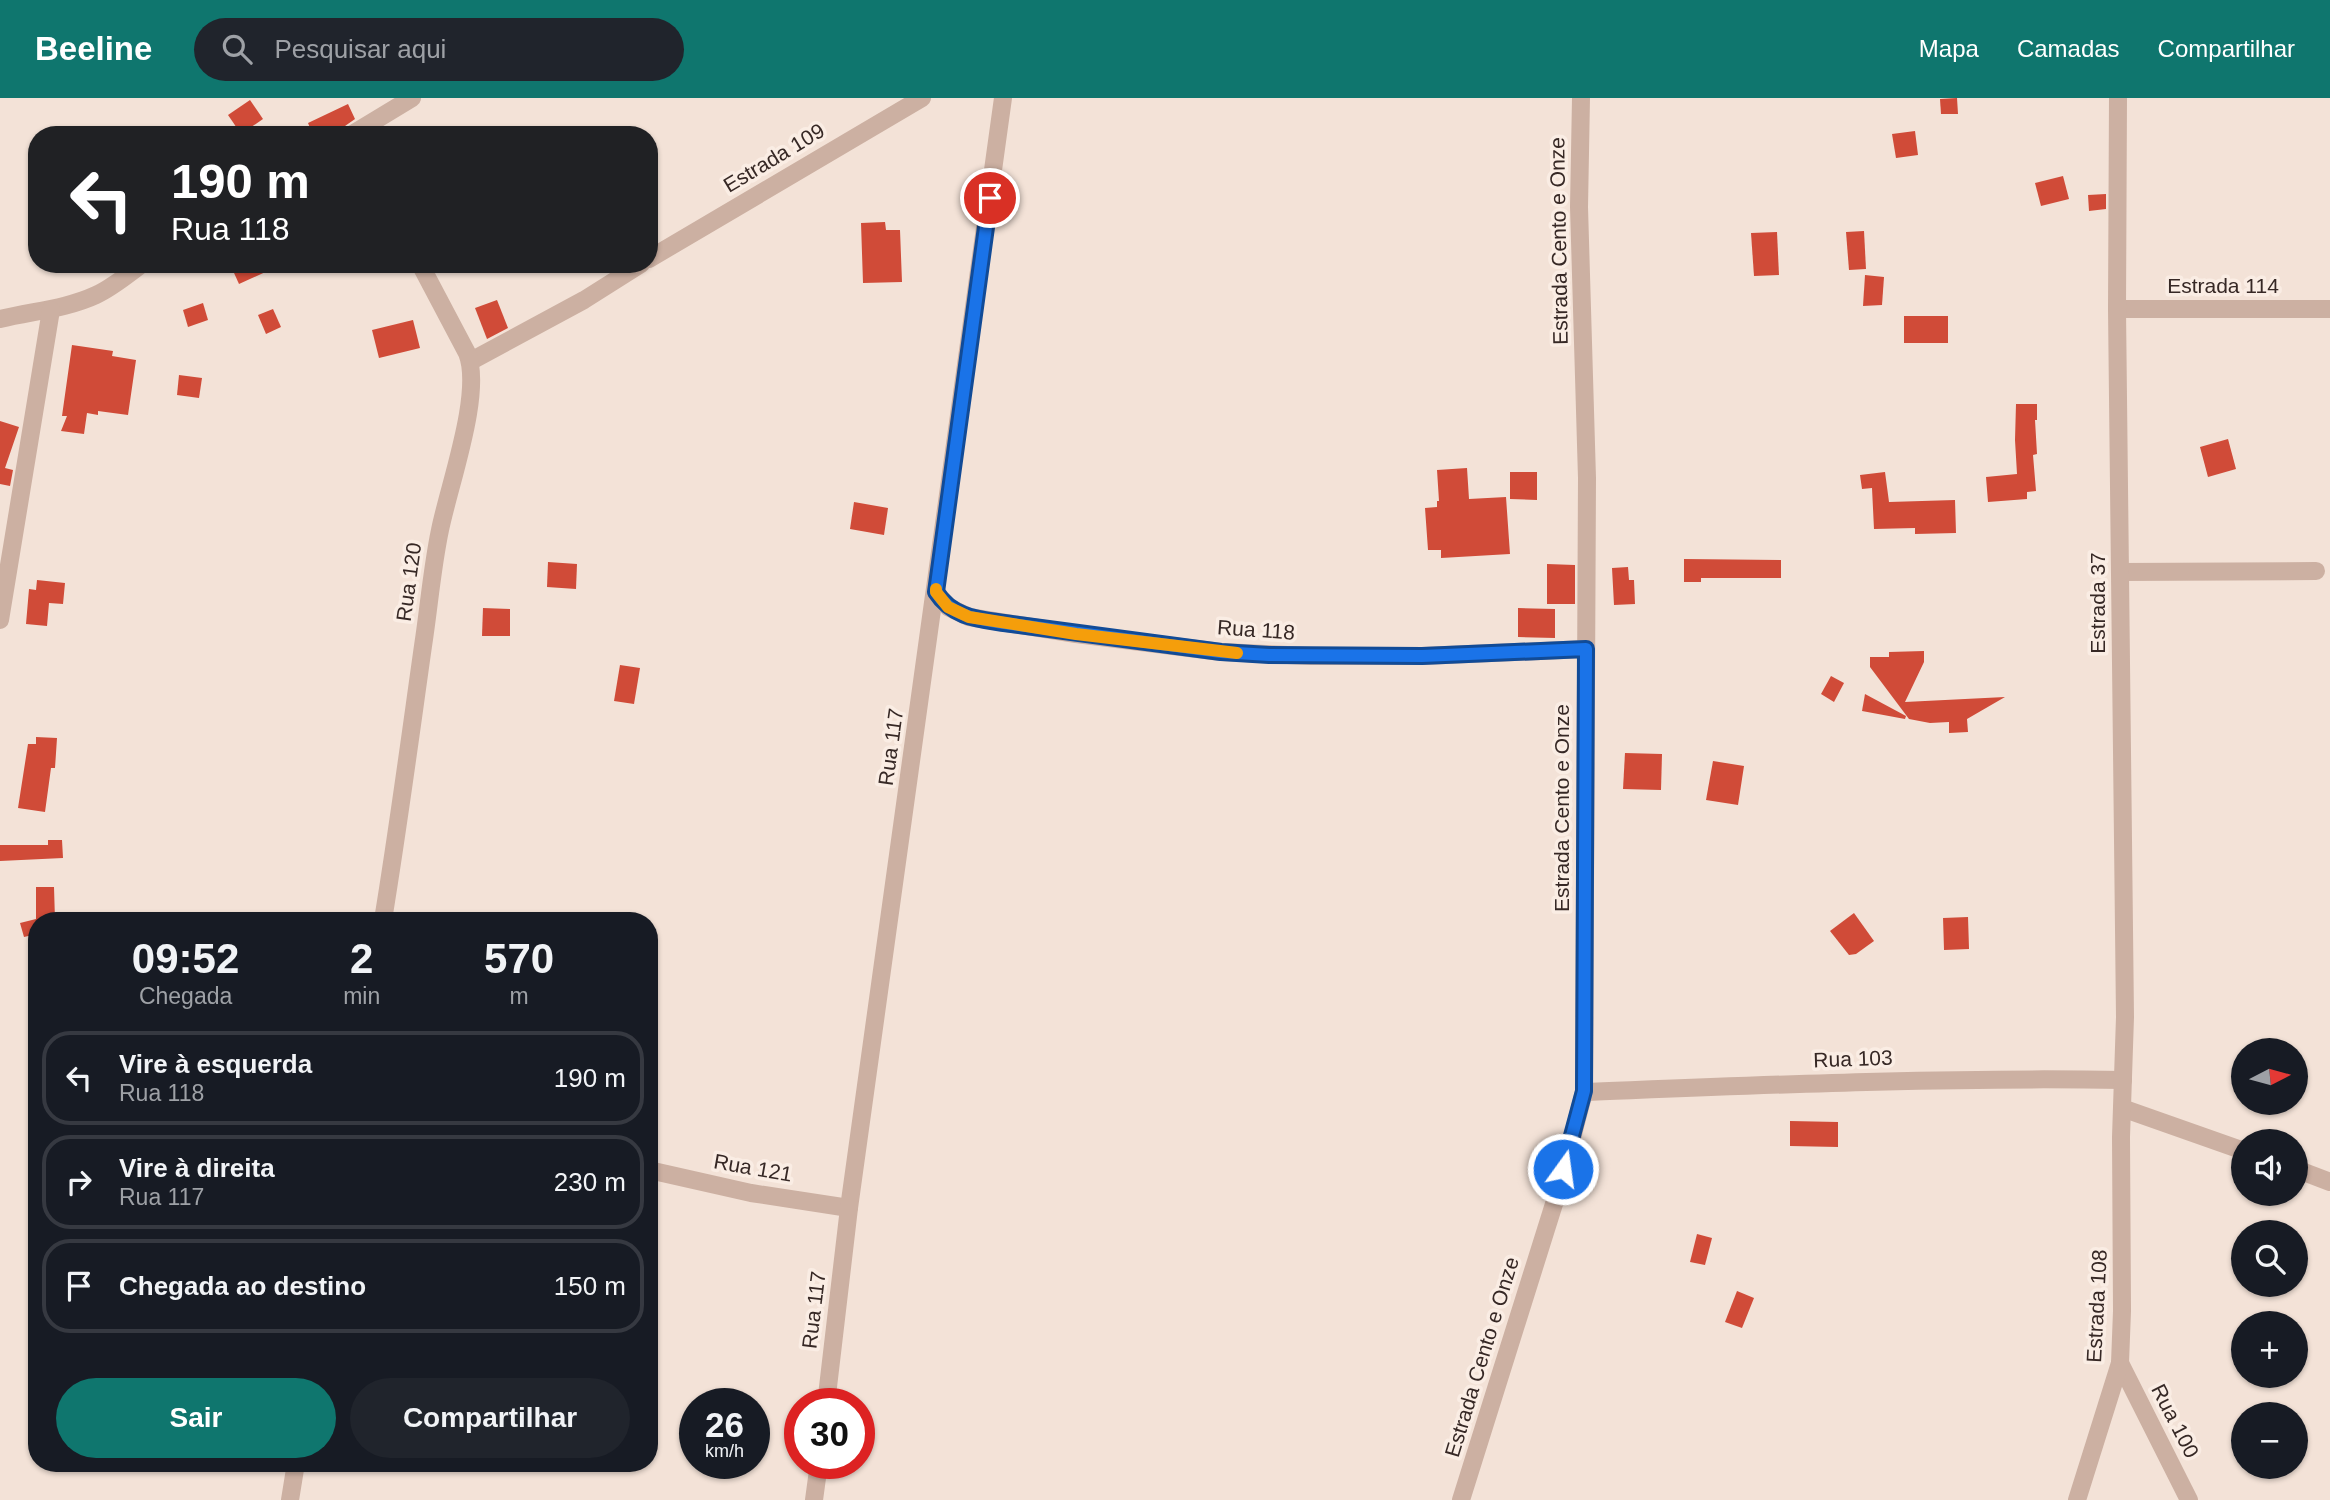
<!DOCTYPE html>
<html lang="pt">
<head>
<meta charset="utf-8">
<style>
	:root { --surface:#171b24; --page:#20242c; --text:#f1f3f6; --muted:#9ea1a6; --line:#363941; --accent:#0f766e }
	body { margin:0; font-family:Helvetica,sans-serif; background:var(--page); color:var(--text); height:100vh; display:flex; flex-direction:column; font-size:26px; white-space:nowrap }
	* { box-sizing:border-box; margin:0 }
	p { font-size:23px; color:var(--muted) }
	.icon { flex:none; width:38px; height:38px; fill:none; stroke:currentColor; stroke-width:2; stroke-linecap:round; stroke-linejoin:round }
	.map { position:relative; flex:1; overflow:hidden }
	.panel { position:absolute; left:28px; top:814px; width:630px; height:560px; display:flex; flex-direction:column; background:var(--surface); border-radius:28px; box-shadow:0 2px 5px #0004 }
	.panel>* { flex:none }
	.banner { position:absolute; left:28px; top:28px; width:630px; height:147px; border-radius:28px; box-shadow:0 2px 5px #0004; background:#202124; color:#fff; overflow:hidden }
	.needle { width:46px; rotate:84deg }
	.fabs { position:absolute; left:2231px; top:940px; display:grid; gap:14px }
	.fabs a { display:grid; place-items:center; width:77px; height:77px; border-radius:50%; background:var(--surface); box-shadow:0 2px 5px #0004; font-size:35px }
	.speed { position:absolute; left:679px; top:1290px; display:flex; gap:14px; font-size:35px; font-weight:700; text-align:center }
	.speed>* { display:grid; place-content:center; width:91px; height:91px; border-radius:50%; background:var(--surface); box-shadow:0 2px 5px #0004; line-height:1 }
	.speed small { font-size:18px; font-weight:400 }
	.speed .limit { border:10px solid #d22; background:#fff; color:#111 }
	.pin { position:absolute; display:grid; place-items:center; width:60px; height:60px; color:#fff; margin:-30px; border:4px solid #fff; border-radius:50%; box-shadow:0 2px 7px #0007 }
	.me { position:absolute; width:77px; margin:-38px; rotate:14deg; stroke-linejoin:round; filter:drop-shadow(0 0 5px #0008) }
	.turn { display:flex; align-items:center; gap:24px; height:147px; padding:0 28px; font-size:32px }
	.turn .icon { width:91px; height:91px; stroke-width:2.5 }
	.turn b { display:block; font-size:49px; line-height:60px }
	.eta { display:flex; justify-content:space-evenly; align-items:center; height:119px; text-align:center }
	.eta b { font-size:42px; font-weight:700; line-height:49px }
	.primary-button { display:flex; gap:14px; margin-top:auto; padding:14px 28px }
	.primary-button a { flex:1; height:80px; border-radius:42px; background:var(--accent); color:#fff; font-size:28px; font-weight:700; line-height:80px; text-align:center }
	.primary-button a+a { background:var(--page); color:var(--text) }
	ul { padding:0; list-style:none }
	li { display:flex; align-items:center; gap:21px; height:94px; margin:0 14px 10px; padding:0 14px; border:4px solid var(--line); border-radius:28px }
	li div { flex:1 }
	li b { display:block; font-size:26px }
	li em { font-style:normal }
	header { display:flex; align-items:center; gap:42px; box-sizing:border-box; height:98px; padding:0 35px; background:var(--accent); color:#fff }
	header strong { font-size:33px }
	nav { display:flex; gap:38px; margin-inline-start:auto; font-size:24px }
	.search { width:490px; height:63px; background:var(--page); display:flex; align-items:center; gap:18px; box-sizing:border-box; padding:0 24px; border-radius:38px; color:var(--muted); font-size:26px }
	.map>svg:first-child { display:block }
	.building { fill:#d04b38 }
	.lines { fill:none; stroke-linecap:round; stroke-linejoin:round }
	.minor { stroke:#ccb0a2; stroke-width:18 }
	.route-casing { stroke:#114b97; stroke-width:18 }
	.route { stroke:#1a73e8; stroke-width:12 }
	.slow { stroke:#f59e0b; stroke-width:12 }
	.labels { text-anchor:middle; stroke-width:7; stroke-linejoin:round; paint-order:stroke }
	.street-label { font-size:21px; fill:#362825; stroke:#faede4 }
</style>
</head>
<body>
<header>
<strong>Beeline</strong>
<div class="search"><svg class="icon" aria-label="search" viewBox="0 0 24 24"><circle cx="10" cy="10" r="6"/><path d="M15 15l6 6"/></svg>Pesquisar aqui</div>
<nav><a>Mapa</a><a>Camadas</a><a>Compartilhar</a></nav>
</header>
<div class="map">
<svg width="2330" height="1402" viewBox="0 0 2330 1402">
	<rect width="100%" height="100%" fill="#f3e2d7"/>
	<g class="building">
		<polygon points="1957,0 1958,16 1941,16 1940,1"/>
		<polygon points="250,2 263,21 241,36 228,17"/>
		<polygon points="348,6 355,21 345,28 340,37 313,37 308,25"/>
		<polygon points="1915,33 1918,57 1896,60 1892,36"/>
		<polygon points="2063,78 2069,101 2041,108 2035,85"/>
		<polygon points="2106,96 2106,111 2089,113 2088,97"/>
		<polygon points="885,124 886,132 900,132 902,184 863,185 861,125"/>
		<polygon points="1864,133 1866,171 1849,172 1846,134"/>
		<polygon points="1777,134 1779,177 1754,178 1751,135"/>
		<polygon points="230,166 283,166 239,186"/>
		<polygon points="1865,177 1884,179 1882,207 1863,208"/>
		<polygon points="497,202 508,230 487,241 475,210"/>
		<polygon points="203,205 208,222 188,229 183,212"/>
		<polygon points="273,211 281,229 266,236 258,217"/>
		<rect x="1904" y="218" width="44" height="27"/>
		<polygon points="413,222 420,250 379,260 372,232"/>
		<polygon points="72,247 113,253 112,258 136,262 128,317 98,313 98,317 87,315 84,336 61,333 67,318 62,318"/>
		<polygon points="179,277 202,280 199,300 177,297"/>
		<polygon points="2016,306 2037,306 2037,322 2035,322 2037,356 2033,357 2036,393 2027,394 2027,401 1988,404 1986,379 2017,376 2015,342"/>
		<polygon points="0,323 19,329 5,370 13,372 10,388 0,386"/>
		<polygon points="2228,341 2236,371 2208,379 2200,349"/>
		<polygon points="1467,370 1469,401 1506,399 1510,456 1441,460 1441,452 1428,452 1425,410 1437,409 1437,403 1439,403 1437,372"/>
		<polygon points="1510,374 1537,374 1537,402 1510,401"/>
		<polygon points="1885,374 1889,404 1955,402 1956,435 1915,436 1915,430 1874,431 1872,390 1862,391 1860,377"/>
		<polygon points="854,404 888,410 884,437 850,431"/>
		<polygon points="1684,461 1781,462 1781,480 1701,480 1701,484 1684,484"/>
		<polygon points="548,464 577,466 576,491 547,489"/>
		<polygon points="1547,466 1575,467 1575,506 1547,506"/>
		<polygon points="1628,469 1629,482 1634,482 1635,506 1614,507 1612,470"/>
		<polygon points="37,482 65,485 63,506 49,505 47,528 26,526 29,491 36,492"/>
		<polygon points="483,510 510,511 510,538 482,538"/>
		<polygon points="1518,510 1555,511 1555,540 1518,539"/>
		<polygon points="1924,553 1924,564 1905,604 2005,599 1967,621 1968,634 1949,635 1949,624 1930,625 1909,621 1870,569 1870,559 1889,559 1889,554"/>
		<polygon points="620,567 640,570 634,606 614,603"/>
		<polygon points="1831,578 1844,585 1834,604 1821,596"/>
		<polygon points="1865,596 1906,618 1905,621 1862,613"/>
		<polygon points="36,639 57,640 55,670 51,670 45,714 18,710 28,646 36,646"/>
		<polygon points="1625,655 1662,656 1661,692 1623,691"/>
		<polygon points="1713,663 1744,668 1738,707 1706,702"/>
		<polygon points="48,742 62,742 63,760 0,763 0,747 48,747"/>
		<polygon points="36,789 54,789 55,822 37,822 37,836 24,839 20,825 36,821"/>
		<polygon points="1854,815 1874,843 1856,856 1849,857 1830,833"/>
		<polygon points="1968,819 1969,851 1944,852 1943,820"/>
		<polygon points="1790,1023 1838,1024 1838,1049 1790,1048"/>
		<polygon points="1697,1136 1712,1140 1705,1167 1690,1164"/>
		<polygon points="1737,1193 1754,1200 1742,1230 1725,1224"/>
	</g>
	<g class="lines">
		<g class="minor">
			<polyline points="351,37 412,0"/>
			<polyline points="649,161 922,0"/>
			<polyline points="2117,211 2330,211"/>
			<path d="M0,221C32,213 66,211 96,197C113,189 127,177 142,166"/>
			<polyline points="471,263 584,202 641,166"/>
			<polyline points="2120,474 2316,473"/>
			<polyline points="936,494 948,509 969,519 1076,536 1221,554 1311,558 1422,558 1586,551"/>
			<polyline points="0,522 51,212"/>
			<path d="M383,822C398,731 410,640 423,548C429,509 432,470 440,432C449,387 483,295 467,255L420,166"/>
			<path d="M1584,994C1764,987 1943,979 2123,982"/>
			<polyline points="2122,1010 2244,1053"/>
			<polyline points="2296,1071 2330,1084"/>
			<polyline points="649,1072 751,1095 849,1110"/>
			<polyline points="2120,1265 2189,1402"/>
			<polyline points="826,1306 849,1110 1003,0"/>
			<polyline points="290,1402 296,1365"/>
			<polyline points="814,1402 819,1365"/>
			<polyline points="1461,1402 1559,1090 1584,994 1587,380 1579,109 1581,0"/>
			<polyline points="2077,1402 2120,1265 2122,1213 2121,1039 2125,919 2117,211 2118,0"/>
		</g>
	</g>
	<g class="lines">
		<defs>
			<path id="route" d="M990,100L936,494C952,519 977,521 1004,525L1221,554L1269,557L1422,558L1586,551L1584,993L1563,1071"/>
		</defs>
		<use href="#route" class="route-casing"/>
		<use href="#route" class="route"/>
		<polyline class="slow" points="936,491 936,494 948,509 969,519 1076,536 1237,555"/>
	</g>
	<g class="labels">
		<g class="street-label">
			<text transform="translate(774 60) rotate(-31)" y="7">Estrada 109</text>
			<text transform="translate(1559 143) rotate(-91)" y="7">Estrada Cento e Onze</text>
			<text x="2223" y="195">Estrada 114</text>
			<text transform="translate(409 484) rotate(-82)" y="7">Rua 120</text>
			<text transform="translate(2098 505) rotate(-90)" y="7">Estrada 37</text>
			<text transform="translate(1256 532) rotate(4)" y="7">Rua 118</text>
			<text transform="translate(891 649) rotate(-82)" y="7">Rua 117</text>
			<text transform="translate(1562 710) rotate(-90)" y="7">Estrada Cento e Onze</text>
			<text transform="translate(1853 961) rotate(-2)" y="7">Rua 103</text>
			<text transform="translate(753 1070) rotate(10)" y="7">Rua 121</text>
			<text transform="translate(2097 1208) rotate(-87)" y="7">Estrada 108</text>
			<text transform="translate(814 1212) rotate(-83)" y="7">Rua 117</text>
			<text transform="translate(1482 1259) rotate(-73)" y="7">Estrada Cento e Onze</text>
			<text transform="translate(2175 1323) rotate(63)" y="7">Rua 100</text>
		</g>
	</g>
</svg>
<div class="fabs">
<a><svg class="needle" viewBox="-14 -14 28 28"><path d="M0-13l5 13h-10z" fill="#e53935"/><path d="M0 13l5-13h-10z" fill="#9ea1a6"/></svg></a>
<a><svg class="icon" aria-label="sound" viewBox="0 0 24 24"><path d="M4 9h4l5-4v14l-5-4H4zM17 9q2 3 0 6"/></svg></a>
<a><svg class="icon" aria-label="search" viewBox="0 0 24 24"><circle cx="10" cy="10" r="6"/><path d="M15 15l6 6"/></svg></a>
<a>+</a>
<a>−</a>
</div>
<div class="speed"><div>26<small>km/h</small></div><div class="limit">30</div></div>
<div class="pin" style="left:990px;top:100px;background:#d93025"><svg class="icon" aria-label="arrive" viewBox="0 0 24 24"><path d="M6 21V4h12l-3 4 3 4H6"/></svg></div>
<svg class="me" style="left:1563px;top:1071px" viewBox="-20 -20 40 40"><circle r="17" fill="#1a73e8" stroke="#fff" stroke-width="3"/><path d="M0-11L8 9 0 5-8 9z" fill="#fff"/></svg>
<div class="banner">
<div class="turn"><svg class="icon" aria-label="left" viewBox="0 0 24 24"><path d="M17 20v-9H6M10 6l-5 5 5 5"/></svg><div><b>190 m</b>Rua 118</div></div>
</div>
<section class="panel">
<div class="eta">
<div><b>09:52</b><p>Chegada</p></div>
<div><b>2</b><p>min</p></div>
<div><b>570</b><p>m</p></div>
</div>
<ul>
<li><svg class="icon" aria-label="left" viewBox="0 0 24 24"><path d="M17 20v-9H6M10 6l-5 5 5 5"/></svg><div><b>Vire à esquerda</b><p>Rua 118</p></div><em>190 m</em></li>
<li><svg class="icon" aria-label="right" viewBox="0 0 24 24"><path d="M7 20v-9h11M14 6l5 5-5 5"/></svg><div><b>Vire à direita</b><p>Rua 117</p></div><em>230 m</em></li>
<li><svg class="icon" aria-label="arrive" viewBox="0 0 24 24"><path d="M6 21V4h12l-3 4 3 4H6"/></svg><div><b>Chegada ao destino</b></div><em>150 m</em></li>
</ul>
<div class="primary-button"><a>Sair</a><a>Compartilhar</a></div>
</section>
</div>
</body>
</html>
